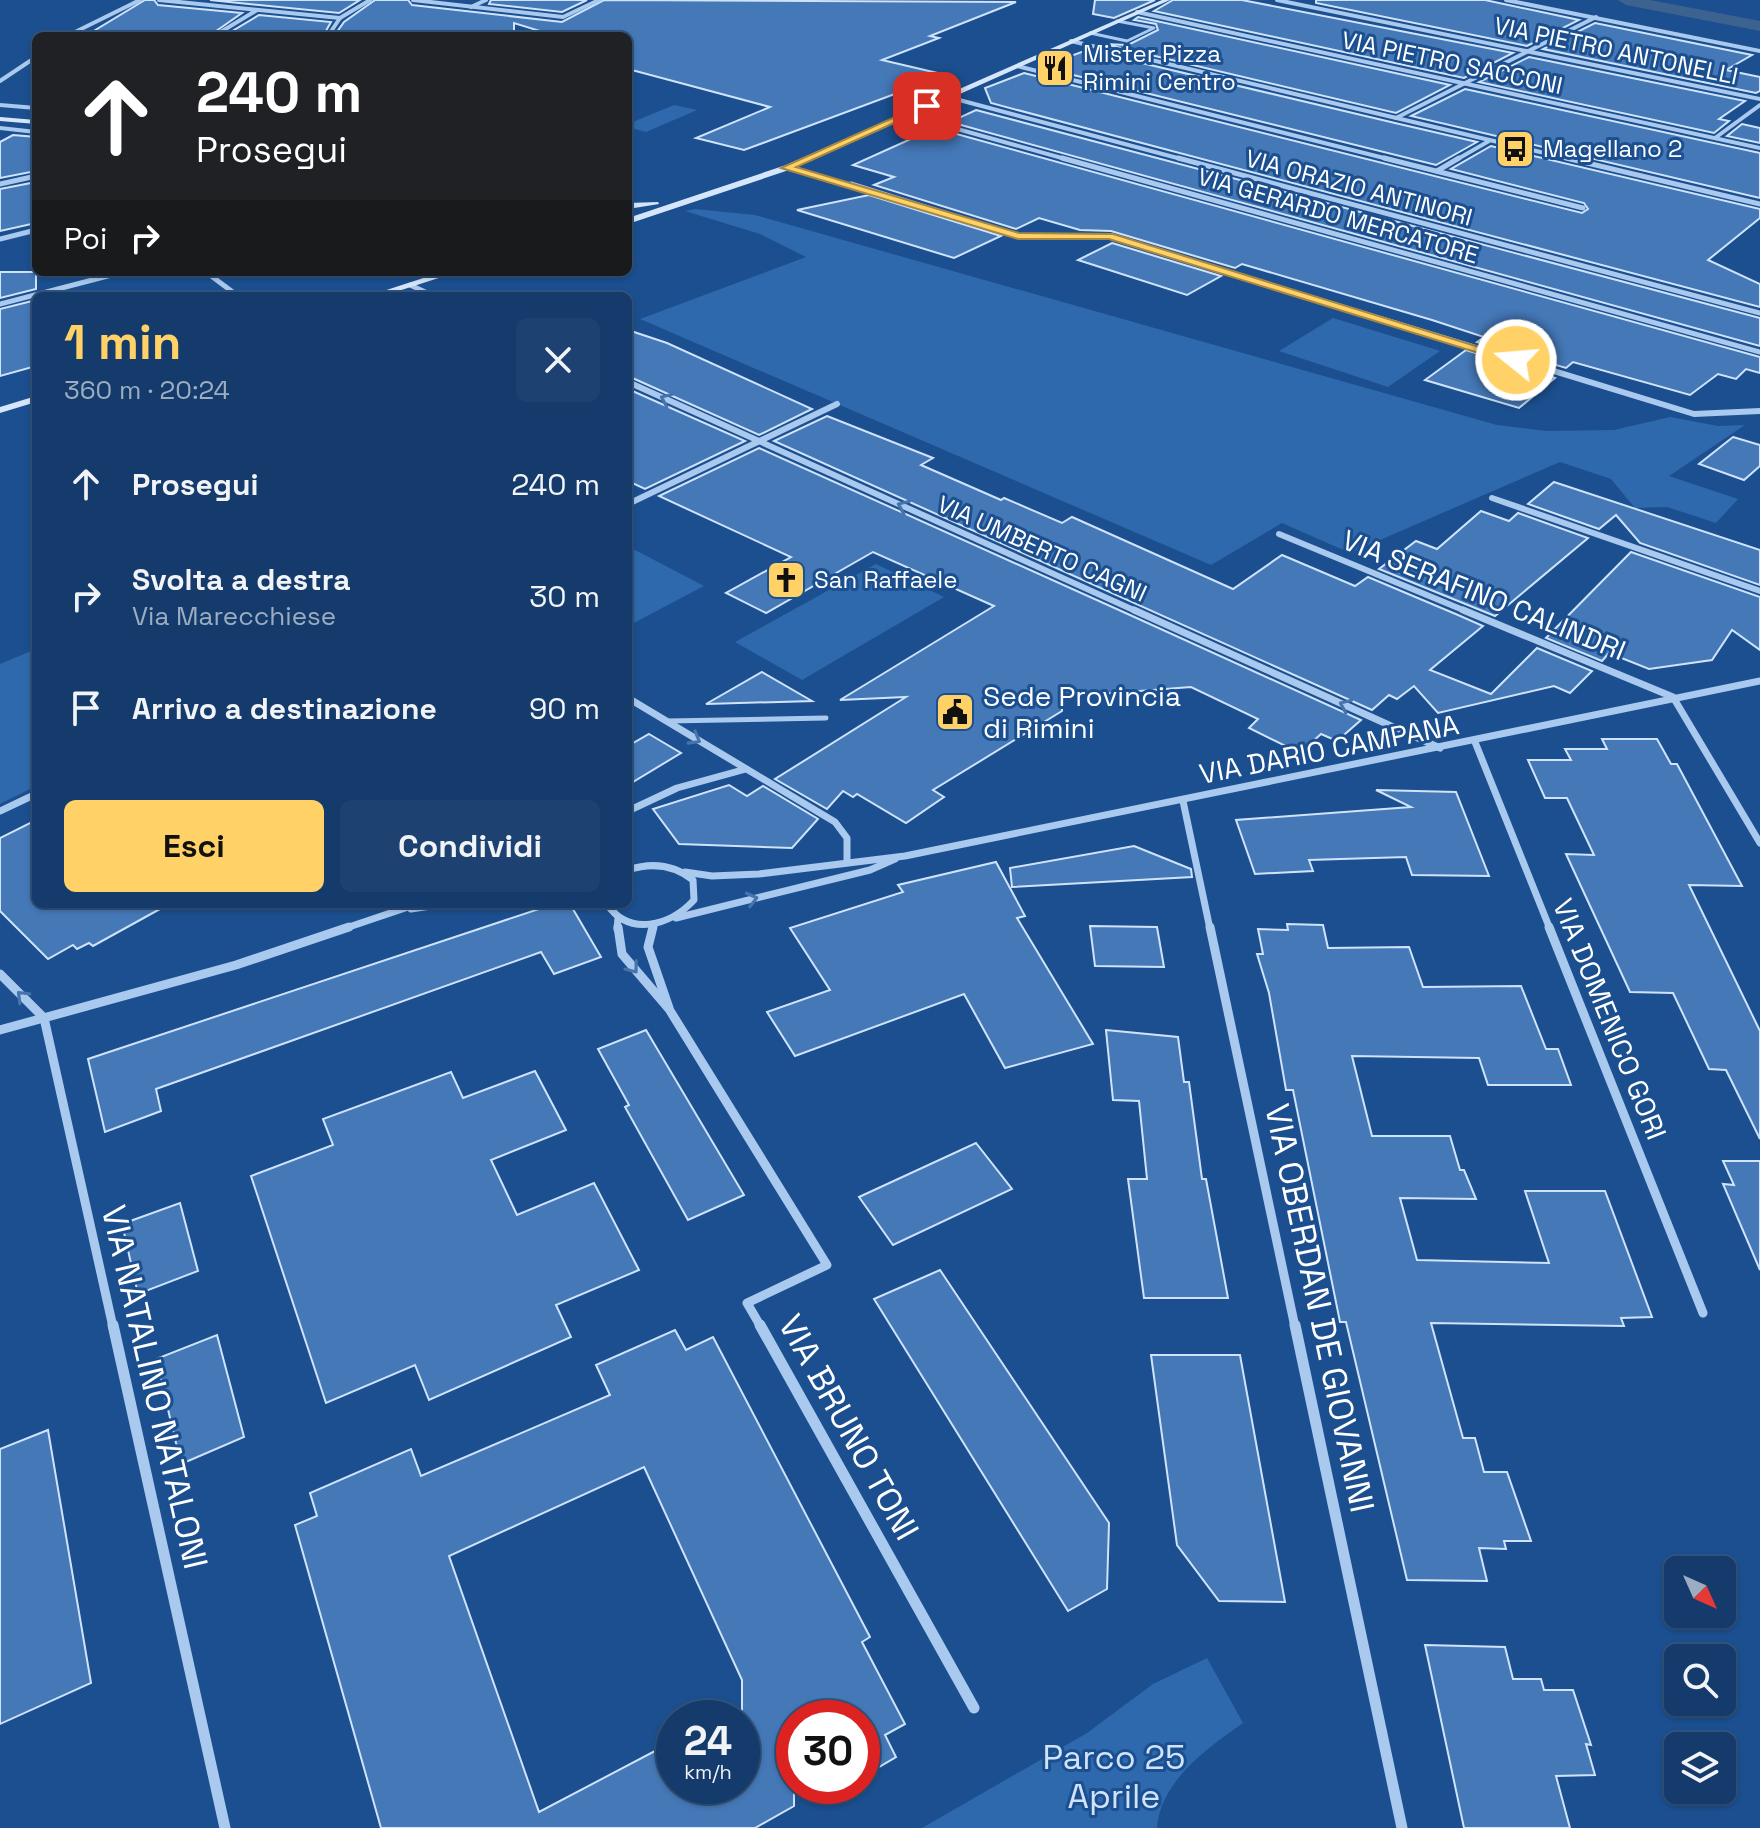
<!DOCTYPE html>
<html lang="it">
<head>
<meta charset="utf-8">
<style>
	:root { --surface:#143b6b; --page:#1d4271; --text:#f1f3f6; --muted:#9dadc1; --line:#33557e; --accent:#ffd166 }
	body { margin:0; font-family:"Space Grotesk",sans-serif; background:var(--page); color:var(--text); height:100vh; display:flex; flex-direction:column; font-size:30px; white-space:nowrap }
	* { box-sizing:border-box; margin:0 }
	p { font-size:26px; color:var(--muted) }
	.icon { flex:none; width:44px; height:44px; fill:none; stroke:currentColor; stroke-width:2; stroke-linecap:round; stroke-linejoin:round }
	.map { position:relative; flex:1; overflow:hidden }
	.drawer { position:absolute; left:32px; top:292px; width:600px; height:616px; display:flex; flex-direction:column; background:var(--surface); border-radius:12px; box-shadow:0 2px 6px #0004,0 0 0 2px var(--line) }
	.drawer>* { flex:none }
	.guide { position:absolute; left:32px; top:32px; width:600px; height:244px; border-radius:12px; box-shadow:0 2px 6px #0004,0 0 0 2px var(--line); background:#202124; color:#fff; overflow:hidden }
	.needle { width:52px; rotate:135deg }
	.controls { position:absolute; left:1664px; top:1556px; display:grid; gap:16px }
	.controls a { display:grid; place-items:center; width:72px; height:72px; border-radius:12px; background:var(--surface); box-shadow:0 2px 6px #0004,0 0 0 2px var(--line); font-size:40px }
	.speed { position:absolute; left:656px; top:1700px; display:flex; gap:16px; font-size:40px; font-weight:700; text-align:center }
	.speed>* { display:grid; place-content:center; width:104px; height:104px; border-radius:50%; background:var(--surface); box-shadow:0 2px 6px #0004,0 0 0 2px var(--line); line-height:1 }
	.speed small { font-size:20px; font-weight:400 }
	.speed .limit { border:12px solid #d22; background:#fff; color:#111 }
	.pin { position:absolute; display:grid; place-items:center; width:68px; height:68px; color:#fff; margin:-34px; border-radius:16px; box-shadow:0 4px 12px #0006 }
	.me { position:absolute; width:88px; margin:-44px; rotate:287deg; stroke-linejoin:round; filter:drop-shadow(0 0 6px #0008) }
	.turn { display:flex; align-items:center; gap:28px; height:168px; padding:0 32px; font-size:36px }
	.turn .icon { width:104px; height:104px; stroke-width:2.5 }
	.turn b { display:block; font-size:56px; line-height:68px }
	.then { display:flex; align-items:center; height:76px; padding:0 32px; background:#0003; gap:16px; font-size:30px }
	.round { display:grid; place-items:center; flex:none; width:84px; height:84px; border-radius:12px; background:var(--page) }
	.summary { display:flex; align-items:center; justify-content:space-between; height:136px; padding:0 32px }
	h1 { font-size:48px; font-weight:700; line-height:60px; color:var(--accent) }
	.primary-button { display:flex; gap:16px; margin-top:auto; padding:16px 32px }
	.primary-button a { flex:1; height:92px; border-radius:12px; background:var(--accent); color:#111; font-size:32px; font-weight:700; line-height:92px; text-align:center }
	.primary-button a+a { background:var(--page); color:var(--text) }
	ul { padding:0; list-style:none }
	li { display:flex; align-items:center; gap:24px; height:112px; padding:0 32px }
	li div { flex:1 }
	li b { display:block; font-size:30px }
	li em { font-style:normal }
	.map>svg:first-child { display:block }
	.green { fill:#2e69ad }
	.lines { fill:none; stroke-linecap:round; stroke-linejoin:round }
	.canal { fill:#3c6290; fill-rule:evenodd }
	.building { fill:#4478b7; stroke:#cfe3fa; stroke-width:2; fill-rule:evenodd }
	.lane-far1 { stroke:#a9c9ee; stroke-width:3 }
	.lane { stroke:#a9c9ee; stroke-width:5 }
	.street-far5 { stroke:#a9c9ee; stroke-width:4 }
	.street-far4 { stroke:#a9c9ee; stroke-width:5 }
	.street-far3 { stroke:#a9c9ee; stroke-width:6 }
	.street-far2 { stroke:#a9c9ee; stroke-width:7 }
	.street-far1 { stroke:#a9c9ee; stroke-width:9 }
	.street { stroke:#a9c9ee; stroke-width:11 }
	.secondary { fill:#d6e6fa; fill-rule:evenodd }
	.oneway { stroke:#4674ac }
	.route { fill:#ffd166; stroke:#a68842; stroke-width:2 }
	.labels { text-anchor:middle; stroke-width:6; stroke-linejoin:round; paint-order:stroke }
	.far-street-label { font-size:24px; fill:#fff; stroke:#1b4f8f }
	.far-poi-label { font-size:24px; fill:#fff; stroke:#1b4f8f; text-anchor:start }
	.street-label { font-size:28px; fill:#fff; stroke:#1b4f8f }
	.poi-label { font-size:28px; fill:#fff; stroke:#1b4f8f; text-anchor:start }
	.near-street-label { font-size:34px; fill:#fff; stroke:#1b4f8f }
	.near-park-label { font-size:34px; fill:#cfe3fa; stroke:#1b4f8f }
</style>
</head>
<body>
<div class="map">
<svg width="1760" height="1828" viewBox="0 0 1760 1828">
	<rect width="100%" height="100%" fill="#1b4f8f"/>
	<g class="green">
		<polygon points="674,105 697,110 646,132 628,127 628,124"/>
		<polygon points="695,209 755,215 1497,425 1547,431 1614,430 1670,417 1718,426 1745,425 1669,476 1738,499 1716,523 1667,507 1635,508 1611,479 1560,462 1350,553 1282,523 1211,565 640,319 806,257 760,234 685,211"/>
		<polygon points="1333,318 1434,349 1440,351 1388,387 1279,351"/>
		<polygon points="628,547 639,552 704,586 628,626"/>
		<polygon points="876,564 944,597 802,680 735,642"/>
		<polygon points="36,649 36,786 0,804 0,664"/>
		<path d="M1207,1658L1243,1723C1207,1748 1160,1782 1157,1828H922L1087,1733L1153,1684Z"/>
	</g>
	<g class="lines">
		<polygon class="canal" points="1618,0 1650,0 1760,21 1760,31 1626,5"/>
	</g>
	<g class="building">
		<polygon points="145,0 154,0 158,5 242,13 209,36 92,32"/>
		<polygon points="210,0 360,0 339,13"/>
		<polygon points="375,0 408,0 412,5 562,22 604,0 1016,2 930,36 939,38 882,60 946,75 744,150 696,138 770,107 628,69 628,36 556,36 514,23 514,36 334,36 344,22"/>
		<polygon points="491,0 587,0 562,12 489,4"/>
		<polygon points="1095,0 1155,0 1114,18 1093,14"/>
		<polygon points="1173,0 1242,0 1513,53 1464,78 1154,11"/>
		<polygon points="1316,0 1485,0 1579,20 1527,46 1316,3"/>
		<polygon points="259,15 331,22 323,36 224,36"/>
		<polygon points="1138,17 1450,85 1396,113 1104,44 1128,45 1158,30 1156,24 1134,20"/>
		<polygon points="1595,23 1752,55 1726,70 1760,77 1760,91 1756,93 1543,49"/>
		<polygon points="1087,50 1395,123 1477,142 1436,165 1041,67"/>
		<polygon points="1529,57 1745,101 1719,119 1729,121 1714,133 1479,82"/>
		<polygon points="1024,73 1582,213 1588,209 1584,203 1451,169 1491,146 1760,209 1760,218 1708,260 1760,284 1760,307 991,103 985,88"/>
		<polygon points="1465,89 1760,153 1760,198 1411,116"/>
		<polygon points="976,110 1760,318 1760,346 950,122"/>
		<polygon points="1742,124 1760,128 1760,143 1727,136"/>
		<polygon points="935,128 1760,357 1760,373 1746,369 1736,379 1718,374 1690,395 1573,362 1566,368 1477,342 1484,337 1432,320 1242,264 1235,268 1111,231 1080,230 1039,218 1016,229 874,185 894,177 853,165"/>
		<polygon points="13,135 36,137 36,171 0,178 0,142"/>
		<polygon points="36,182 36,223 0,231 0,189"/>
		<polygon points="869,195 1001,236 954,258 797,210"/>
		<polygon points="1112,243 1221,276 1187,295 1078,260"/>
		<polygon points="0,272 36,272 36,289 0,298"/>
		<polygon points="36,300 36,366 0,376 0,309"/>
		<polygon points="628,330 667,343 812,409 759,435 628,376"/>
		<polygon points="1466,350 1508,363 1555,378 1519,408 1425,380"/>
		<polygon points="628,389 745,441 645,489 628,481"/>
		<polygon points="827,416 933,458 921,465 1001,500 1004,498 1062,523 1072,517 1233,589 1282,555 1355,586 1368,577 1458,615 1483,626 1430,670 1491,694 1537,648 1592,671 1570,693 1554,686 1438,713 1414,686 1397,699 1389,695 1372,710 774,441"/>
		<polygon points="1733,437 1760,445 1760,466 1744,480 1699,464"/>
		<polygon points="759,448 1130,615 1361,720 1337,741 1321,734 1300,753 1249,728 1258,719 1191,687 1062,697 1062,711 933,790 944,797 906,823 857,794 853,797 843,791 827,809 775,779 906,697 840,700 994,606 873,552 766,613 726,593 791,557 659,496"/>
		<polygon points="1554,482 1760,550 1760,585 1640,543 1616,515 1599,529 1528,504"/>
		<polygon points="1481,511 1509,521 1518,513 1588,538 1495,616 1379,569 1416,541 1437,549"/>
		<polygon points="1631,552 1760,597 1760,650 1732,630 1712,660 1649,669 1609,653 1602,661 1546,638"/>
		<polygon points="762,672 812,701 706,704"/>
		<polygon points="649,734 681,753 628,785 628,746"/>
		<polygon points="1602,739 1657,739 1671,764 1677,764 1742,886 1689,885 1760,1031 1760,1139 1726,1070 1709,1069 1673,993 1630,992 1566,854 1594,855 1567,798 1545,798 1528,760 1571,760 1565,749 1607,749"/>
		<polygon points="729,785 747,796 763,786 818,819 792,848 679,844 653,809"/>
		<polygon points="1376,790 1456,792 1489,876 1412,875 1406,857 1309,860 1313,871 1255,874 1236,820 1411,807"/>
		<polygon points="36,820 36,904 169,904 93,946 89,943 77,949 73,945 48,959 0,911 0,838"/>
		<polygon points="1134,846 1191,869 1192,877 1012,887 1010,868"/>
		<polygon points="996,862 1025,916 1017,918 1093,1044 1005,1068 964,994 795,1056 767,1012 830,990 790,928 903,892 898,885"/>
		<polygon points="554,904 570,904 601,957 554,974 541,952 156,1089 161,1111 105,1132 88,1059"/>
		<polygon points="1287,924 1323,925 1328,948 1409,947 1423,987 1521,986 1546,1049 1558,1049 1571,1085 1488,1085 1479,1058 1352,1056 1372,1136 1450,1136 1460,1170 1464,1170 1476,1199 1400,1198 1417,1260 1549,1263 1525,1191 1605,1191 1652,1317 1621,1318 1624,1326 1431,1323 1463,1438 1475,1438 1484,1472 1507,1472 1531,1541 1504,1541 1506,1549 1479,1548 1487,1581 1407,1580 1346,1322 1340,1322 1293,1090 1286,1090 1269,993 1257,954 1263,954 1258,929 1288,930"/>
		<polygon points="1090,926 1157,927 1164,967 1095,966"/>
		<polygon points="646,1030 744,1195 688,1220 625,1107 629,1105 598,1049"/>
		<polygon points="1106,1030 1178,1037 1184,1082 1189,1082 1202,1179 1206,1179 1228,1298 1144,1298 1128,1179 1147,1179 1139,1101 1113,1100"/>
		<polygon points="535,1071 566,1130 491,1160 517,1215 594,1183 639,1270 556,1305 571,1337 429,1400 415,1365 326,1403 251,1176 333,1145 323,1119 451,1072 463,1098"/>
		<polygon points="976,1143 1012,1189 893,1245 859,1197"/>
		<polygon points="1723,1161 1760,1161 1760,1270 1723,1184 1734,1185"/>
		<polygon points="180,1203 198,1271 138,1294 122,1224"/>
		<polygon points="940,1270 1109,1523 1107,1589 1068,1611 874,1299"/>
		<path d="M675,1330L686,1350L713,1337L870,1637L862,1642L905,1724L885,1735L896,1757L862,1777V1718H794V1806L755,1828H381L295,1525L317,1516L310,1493L411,1449L421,1476L610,1395L596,1365ZM644,1467L742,1680V1786H674V1741L539,1812L449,1556Z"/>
		<polygon points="217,1335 244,1437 181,1464 156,1359"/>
		<polygon points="1151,1355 1240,1355 1285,1602 1219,1601 1177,1545"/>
		<polygon points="48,1430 91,1683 0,1724 0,1449"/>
		<polygon points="1425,1645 1505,1647 1513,1679 1541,1679 1544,1690 1573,1690 1591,1745 1586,1744 1595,1775 1556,1776 1570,1828 1464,1828"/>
	</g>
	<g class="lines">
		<g class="lane-far1">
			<polyline points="1090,33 1127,41 1154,28 1117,21"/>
			<polyline points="786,168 851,184"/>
		</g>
		<polyline class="lane" points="668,721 826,718"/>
		<g class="street-far5">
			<polyline points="159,0 340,18"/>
			<polyline points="413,0 563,17 599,0"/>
			<polyline points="1277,0 1760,99"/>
			<polyline points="1506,0 1760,51"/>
			<polyline points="471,7 486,0"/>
			<polyline points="1137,12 1760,148"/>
			<polyline points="67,36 140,0"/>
			<polyline points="214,36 257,10"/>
			<polyline points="328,36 340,18 370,0"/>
			<polyline points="1071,41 1574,160"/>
			<polyline points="1017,66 1392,160"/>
			<polyline points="0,81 36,57"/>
			<polyline points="948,97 1185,160"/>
			<polyline points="0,105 36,108"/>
			<polyline points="907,115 1069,160"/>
			<polyline points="1396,118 1596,17"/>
			<polyline points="0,128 36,132"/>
			<polyline points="1715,138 1760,105"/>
			<polyline points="1456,160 1489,141"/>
		</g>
		<g class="street-far4">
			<polyline points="1062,158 1760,352"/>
			<polyline points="1178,158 1760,313"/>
			<polyline points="1384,158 1583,208"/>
			<polyline points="1566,158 1760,204"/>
			<polyline points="1437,171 1459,158"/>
			<polyline points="0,184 36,176"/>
			<polyline points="851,184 1018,236 1109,236 1517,360"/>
			<polyline points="0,239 36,230"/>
			<polyline points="206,272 238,296"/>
			<polyline points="410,285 434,296"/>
			<polyline points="0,304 123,272"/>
		</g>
		<g class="street-far3">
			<polyline points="1511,358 1694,414 1760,411"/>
			<polyline points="628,382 1138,612"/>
			<polyline points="1492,498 1760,591"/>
			<polyline points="628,504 837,404"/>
			<polyline points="1279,534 1468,612"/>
		</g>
		<g class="street-far2">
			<polyline points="1134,610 1440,748"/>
			<polyline points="1463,610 1673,697 1760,843"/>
			<polyline points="628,698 835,822 847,838 847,860"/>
			<polyline points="1475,742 1550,929"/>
			<polyline points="1183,801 1210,929"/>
			<polyline points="0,811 36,794"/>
			<polyline points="628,811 677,788 746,769"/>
			<polyline points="685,872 712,876 759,874 905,856 1760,681"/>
			<path d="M607,904C629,937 670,926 694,900L693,880C673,864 652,862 628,870"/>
			<polyline points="411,909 444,904"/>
			<polyline points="676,918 870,870 895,859"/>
			<polyline points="343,929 417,904"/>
			<polyline points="617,929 618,918"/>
			<polyline points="652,929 654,924"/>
		</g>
		<g class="street-far1">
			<polyline points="618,927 622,954 669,1009 827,1265 747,1303 761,1327"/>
			<polyline points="653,927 648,947 669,1008"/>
			<polyline points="1210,927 1295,1327"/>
			<polyline points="1549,927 1703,1313"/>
			<polyline points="0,974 44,1018 113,1327"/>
			<polyline points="0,1030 236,965 349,927"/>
		</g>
		<g class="street">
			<polyline points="113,1325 225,1828"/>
			<polyline points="760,1325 974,1708"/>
			<polyline points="1295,1325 1402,1828"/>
		</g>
		<g class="secondary">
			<polygon points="1162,0 1170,0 792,169 628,224 628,218 786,165"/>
			<polygon points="0,117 36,120 36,124 0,121"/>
			<polygon points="658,202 659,204 628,209 628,203"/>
			<polygon points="442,272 457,272 383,296 368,296"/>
			<polygon points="36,396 36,402 0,413 0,407"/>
		</g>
	</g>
	<defs><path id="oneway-chevron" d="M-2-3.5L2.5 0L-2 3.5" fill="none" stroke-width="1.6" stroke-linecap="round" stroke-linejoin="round" transform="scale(2)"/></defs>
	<g class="oneway">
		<use href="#oneway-chevron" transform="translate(666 399) rotate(-156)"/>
		<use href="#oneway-chevron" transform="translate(903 506) rotate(-156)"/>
		<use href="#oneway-chevron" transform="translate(1345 705) rotate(-156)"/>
		<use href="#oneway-chevron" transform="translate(695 739) rotate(30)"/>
		<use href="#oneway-chevron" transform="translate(752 899) rotate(-14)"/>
		<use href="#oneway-chevron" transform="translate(633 968) rotate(53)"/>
		<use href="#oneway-chevron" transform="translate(22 996) rotate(-135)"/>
	</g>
	<polygon class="route" points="924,104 932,106 796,167 1019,233 1113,234 1521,360 1511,363 1109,239 1018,239 781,168"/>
	<defs>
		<symbol id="restaurant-square" viewBox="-11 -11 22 22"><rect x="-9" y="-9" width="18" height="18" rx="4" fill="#ffd166" stroke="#1b4f8f"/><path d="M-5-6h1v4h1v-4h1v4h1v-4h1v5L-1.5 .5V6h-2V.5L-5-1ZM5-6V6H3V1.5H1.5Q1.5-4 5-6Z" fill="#111"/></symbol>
		<symbol id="bus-square" viewBox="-11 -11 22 22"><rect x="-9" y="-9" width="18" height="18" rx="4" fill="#ffd166" stroke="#1b4f8f"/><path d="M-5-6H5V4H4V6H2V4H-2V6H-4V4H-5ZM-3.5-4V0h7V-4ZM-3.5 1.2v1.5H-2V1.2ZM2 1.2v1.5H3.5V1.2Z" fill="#111"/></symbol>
		<symbol id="church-square" viewBox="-11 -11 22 22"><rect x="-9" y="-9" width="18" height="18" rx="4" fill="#ffd166" stroke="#1b4f8f"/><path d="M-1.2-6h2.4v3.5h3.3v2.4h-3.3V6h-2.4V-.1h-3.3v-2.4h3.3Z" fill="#111"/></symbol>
		<symbol id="civic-square" viewBox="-11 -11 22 22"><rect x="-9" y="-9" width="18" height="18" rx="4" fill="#ffd166" stroke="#1b4f8f"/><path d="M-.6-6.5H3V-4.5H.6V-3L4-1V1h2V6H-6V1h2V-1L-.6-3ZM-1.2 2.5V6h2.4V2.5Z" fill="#111"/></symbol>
	</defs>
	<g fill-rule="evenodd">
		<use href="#restaurant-square" x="1033" y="46" width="44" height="44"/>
		<use href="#bus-square" x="1493" y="127" width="44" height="44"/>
		<use href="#church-square" x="764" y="558" width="44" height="44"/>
		<use href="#civic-square" x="933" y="690" width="44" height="44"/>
	</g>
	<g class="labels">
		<g class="far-street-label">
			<text transform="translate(1616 51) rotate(12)" y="8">VIA PIETRO ANTONELLI</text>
			<text transform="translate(1452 63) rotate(12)" y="8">VIA PIETRO SACCONI</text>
			<text transform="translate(1359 188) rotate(15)" y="8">VIA ORAZIO ANTINORI</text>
			<text transform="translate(1338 216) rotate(16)" y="8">VIA GERARDO MERCATORE</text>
			<text transform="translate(1042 549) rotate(24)" y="8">VIA UMBERTO CAGNI</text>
		</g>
		<g class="far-poi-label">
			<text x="1083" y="62">Mister Pizza<tspan x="1083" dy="28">Rimini Centro</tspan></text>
			<text x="1543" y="157">Magellano 2</text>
			<text x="814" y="588">San Raffaele</text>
		</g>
		<g class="street-label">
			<text transform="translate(1484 595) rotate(22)" y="10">VIA SERAFINO CALINDRI</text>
			<text transform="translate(1329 749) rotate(-11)" y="10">VIA DARIO CAMPANA</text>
			<text transform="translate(1610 1019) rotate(68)" y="10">VIA DOMENICO GORI</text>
		</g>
		<g class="poi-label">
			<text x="983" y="706">Sede Provincia<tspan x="983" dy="32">di Rimini</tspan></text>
		</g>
		<g class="near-street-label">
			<text transform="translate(1320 1308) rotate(78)" y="12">VIA OBERDAN DE GIOVANNI</text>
			<text transform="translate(155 1387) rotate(77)" y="12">VIA NATALINO NATALONI</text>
			<text transform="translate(849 1427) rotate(61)" y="12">VIA BRUNO TONI</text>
		</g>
		<g class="near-park-label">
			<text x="1114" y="1769">Parco 25<tspan x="1114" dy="39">Aprile</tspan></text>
		</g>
	</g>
</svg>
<div class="controls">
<a><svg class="needle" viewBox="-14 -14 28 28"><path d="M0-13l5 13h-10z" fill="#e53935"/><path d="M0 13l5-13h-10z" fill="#9dadc1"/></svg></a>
<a><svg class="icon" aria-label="search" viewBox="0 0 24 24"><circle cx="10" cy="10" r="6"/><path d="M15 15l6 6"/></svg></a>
<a><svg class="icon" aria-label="layers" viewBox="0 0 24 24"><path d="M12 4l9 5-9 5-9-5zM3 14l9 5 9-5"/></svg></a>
</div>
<div class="speed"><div>24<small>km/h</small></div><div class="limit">30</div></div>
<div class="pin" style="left:927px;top:106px;background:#d93025"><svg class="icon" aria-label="arrive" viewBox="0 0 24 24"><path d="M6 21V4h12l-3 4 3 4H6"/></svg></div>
<svg class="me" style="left:1516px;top:360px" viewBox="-20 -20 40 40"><circle r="17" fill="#ffd166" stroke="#fff" stroke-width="3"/><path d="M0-11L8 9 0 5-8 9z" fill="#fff"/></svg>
<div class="guide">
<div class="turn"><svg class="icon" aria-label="ahead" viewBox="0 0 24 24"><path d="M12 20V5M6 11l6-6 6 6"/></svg><div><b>240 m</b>Prosegui</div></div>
<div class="then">Poi<svg class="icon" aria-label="right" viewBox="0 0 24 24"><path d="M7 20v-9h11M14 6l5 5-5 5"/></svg></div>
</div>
<section class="drawer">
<div class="summary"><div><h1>1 min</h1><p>360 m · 20:24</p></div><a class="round"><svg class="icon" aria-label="close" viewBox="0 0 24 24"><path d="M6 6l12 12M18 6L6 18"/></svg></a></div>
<ul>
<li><svg class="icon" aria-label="ahead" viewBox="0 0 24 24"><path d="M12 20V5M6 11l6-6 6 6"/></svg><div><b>Prosegui</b></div><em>240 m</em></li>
<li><svg class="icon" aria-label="right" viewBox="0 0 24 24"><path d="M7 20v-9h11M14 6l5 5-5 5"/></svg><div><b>Svolta a destra</b><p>Via Marecchiese</p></div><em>30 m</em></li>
<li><svg class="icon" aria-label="arrive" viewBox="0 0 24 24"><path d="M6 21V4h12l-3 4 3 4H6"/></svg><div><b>Arrivo a destinazione</b></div><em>90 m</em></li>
</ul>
<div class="primary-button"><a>Esci</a><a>Condividi</a></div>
</section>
</div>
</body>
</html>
